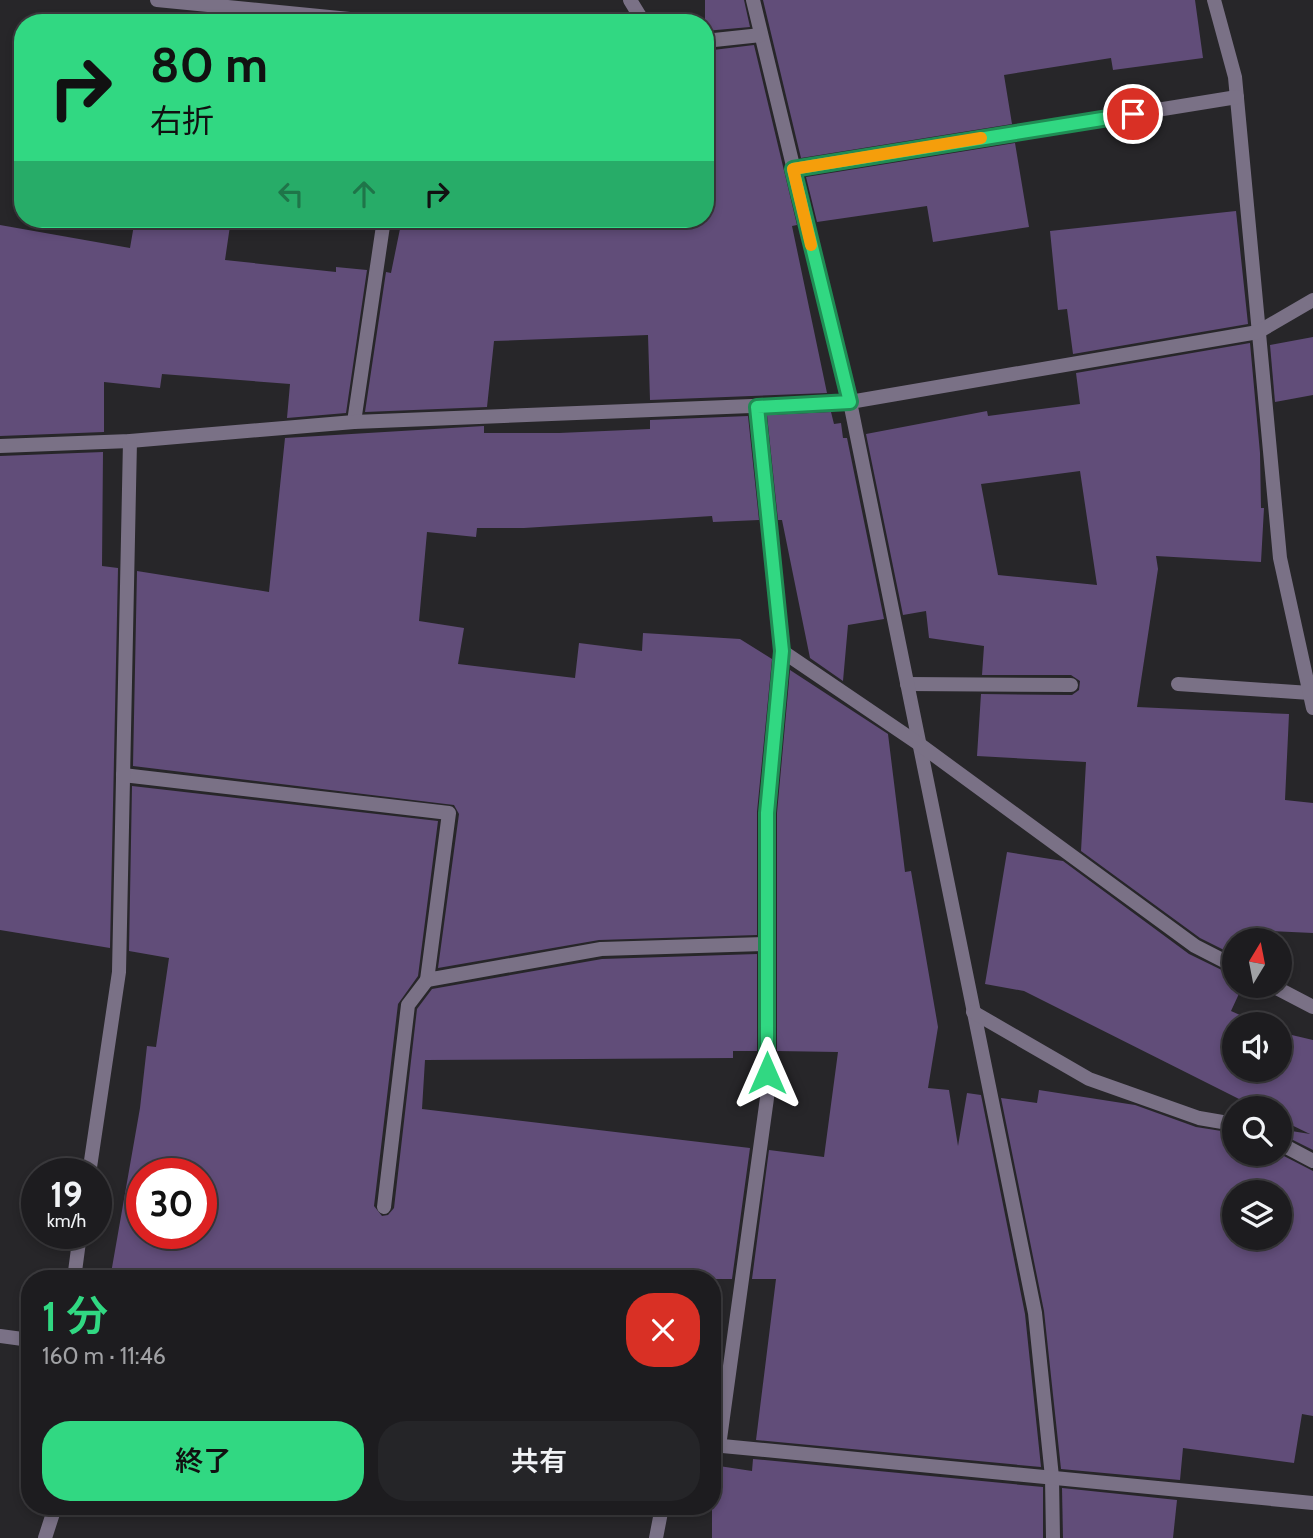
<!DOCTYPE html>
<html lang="ja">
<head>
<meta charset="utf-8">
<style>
	:root { --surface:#1d1c1f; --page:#252528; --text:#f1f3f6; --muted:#a0a1a4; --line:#3b3a3d; --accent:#31d882 }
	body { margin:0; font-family:Cabin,"Noto Sans JP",sans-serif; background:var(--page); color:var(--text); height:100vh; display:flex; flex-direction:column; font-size:26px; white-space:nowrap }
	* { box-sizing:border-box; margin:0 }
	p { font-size:23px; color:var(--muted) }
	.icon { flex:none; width:38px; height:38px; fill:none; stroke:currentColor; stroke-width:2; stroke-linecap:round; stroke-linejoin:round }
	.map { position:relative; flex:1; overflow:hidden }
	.side { position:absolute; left:21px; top:1270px; width:700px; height:245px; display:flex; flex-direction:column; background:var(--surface); border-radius:28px; box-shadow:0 4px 10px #0003,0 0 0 2px var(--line) }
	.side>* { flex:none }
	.banner { position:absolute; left:14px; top:14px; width:700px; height:214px; border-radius:28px; box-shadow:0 4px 10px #0003,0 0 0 2px var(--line); background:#31d882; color:#111; overflow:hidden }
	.needle { width:46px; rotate:10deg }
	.fabs { position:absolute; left:1222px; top:928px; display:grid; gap:14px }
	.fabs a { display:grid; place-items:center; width:70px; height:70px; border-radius:50%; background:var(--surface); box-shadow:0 4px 10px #0003,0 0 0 2px var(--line); font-size:35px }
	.speed { position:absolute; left:21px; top:1158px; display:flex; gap:14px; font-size:35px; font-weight:700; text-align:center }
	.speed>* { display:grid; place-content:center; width:91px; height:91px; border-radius:50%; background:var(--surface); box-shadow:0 4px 10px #0003,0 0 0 2px var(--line); line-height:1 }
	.speed small { font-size:18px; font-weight:400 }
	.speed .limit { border:10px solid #d22; background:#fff; color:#111 }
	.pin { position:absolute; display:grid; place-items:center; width:60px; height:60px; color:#fff; margin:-30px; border:4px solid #fff; border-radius:50%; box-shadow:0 2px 7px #0007 }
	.me { position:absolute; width:77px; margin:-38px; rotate:0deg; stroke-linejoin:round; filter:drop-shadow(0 0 5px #0008) }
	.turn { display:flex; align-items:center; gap:24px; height:147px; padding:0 21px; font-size:32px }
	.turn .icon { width:91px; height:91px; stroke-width:2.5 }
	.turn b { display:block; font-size:49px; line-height:60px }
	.lanes { display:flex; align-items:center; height:66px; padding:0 21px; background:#0003; justify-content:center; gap:35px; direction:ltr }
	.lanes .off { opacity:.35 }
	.round { display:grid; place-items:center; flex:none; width:74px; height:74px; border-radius:28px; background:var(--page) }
	.head { display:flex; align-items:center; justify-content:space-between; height:119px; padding:0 21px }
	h1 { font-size:42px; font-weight:600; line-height:52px; color:var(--accent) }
	.button { display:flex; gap:14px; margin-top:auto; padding:14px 21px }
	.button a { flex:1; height:80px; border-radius:28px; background:var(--accent); color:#111; font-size:28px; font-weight:600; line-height:80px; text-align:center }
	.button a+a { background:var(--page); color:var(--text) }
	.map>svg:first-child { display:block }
	.building { fill:#614d79; fill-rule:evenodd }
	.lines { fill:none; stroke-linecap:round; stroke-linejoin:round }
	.service { stroke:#7a7186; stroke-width:14 }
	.minor { stroke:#7a7186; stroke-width:14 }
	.tertiary { stroke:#7a7186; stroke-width:14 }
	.route-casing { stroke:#208c54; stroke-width:18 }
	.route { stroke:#31d882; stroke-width:12 }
	.slow { stroke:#f59e0b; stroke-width:12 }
</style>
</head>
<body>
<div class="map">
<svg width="1313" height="1538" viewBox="0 0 1313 1538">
	<rect width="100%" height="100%" fill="#272629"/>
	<g class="building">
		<polygon points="705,0 744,0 750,27 705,31"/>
		<polygon points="763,0 1195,0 1203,58 1113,70 1111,58 1004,75 1012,124 801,158"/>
		<polygon points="754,45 797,225 792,226 827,393 650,400 648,335 494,341 487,407 365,412 386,272 391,273 402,219 705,219 705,51"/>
		<polygon points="1015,143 1029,227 933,242 927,206 817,222 806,177"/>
		<polygon points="1236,211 1248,324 1073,354 1067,309 1058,310 1050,231"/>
		<polygon points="135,219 231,219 225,260 336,272 336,267 367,270 346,413 287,418 290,384 162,374 160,388 104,382 104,432 0,436 0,225 130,248"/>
		<polygon points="1313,337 1313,395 1275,402 1270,345"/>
		<path d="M1250,343L1260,453L1261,508H1264L1261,562L1156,556L1158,569L1137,707L1289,714L1285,800L1313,803V933L1268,931L1264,940H1234V955L1200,938L1081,851L1086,762L977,756L981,694L1072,695L1079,690L1080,681L1071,675H982L984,646L929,638L926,611L903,615L866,434L987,411L988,416L1080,404L1076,373ZM1080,471L1097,585L998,575L981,484Z"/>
		<polygon points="831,412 834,424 841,423 843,438 847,438 884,619 848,625 843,681 810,658 782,520 778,520 767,415"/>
		<polygon points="748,416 759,520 713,522 712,516 524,528 477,528 476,537 427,532 419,621 464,628 458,664 575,678 579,643 642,651 643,633 740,639 772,659 757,812 757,935 599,940 438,968 459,814 454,805 133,766 137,571 269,592 285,438 484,426 484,433 559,433 650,429 650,420"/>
		<polygon points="103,452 102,566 118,568 110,948 0,930 0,456"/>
		<polygon points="790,670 888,734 905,872 911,871 938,1027 928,1088 949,1090 958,1146 967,1093 981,1095 1025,1314 1041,1467 756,1440 776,1279 752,1279 769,1150 824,1157 838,1052 777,1051 777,813"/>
		<path d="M132,786L438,821L418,976L398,1004L374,1206L382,1216L388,1215L394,1208L417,1009L432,989L602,959L757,954V1051H733V1058L425,1060L422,1109L750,1148L732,1279H110L140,1108L147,1046L156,1047L169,958L129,951ZM142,1174H201V1234H142Z"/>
		<polygon points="1007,852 1063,861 1189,954 1234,976 1234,985 1243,985 1231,1011 1260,1024 1234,1024 1234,1069 1279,1069 1279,1032 1313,1040 1313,1150 1279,1133 1279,1129 1310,1134 1279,1119 1279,1108 1257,1108 1024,991 985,984"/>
		<path d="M1039,1090L1135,1105L1196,1127L1234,1133V1153H1278L1313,1171V1416L1302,1414L1294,1463L1183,1448L1180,1480L1061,1469L1044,1311L1001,1098L1037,1103ZM1234,1192H1279V1237H1234Z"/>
		<polygon points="753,1459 1043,1487 1043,1538 712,1538 712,1487 716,1488 719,1466 752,1471"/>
		<polygon points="1062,1488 1177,1500 1173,1538 1063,1538"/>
	</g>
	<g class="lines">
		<g class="service">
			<polyline points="907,684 1071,685"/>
			<polyline points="1178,684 1310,693"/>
			<polyline points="384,1207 408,1005 427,980"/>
		</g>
		<g class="minor">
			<polyline points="157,0 390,23"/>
			<polyline points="630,0 644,23"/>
			<polyline points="753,0 850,402 1035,1313 1052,1477 1053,1538"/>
			<polyline points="1214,0 1235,77 1280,558 1313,708"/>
			<polyline points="705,41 761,35"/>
			<polyline points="793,169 1237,97"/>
			<polyline points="354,422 384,219"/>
			<polyline points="0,446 130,441 354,422 850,402 1258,332 1313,300"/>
			<polyline points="782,651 919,744 1195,946 1234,966"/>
			<polyline points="123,775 449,813 427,980 601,949 768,944"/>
			<polyline points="1271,985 1313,1007"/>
			<polyline points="973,1012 1089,1079 1199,1118 1234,1124"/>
			<polyline points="1279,1143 1313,1161"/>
			<polyline points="89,1174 119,972 130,441"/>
			<polyline points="74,1279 80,1234"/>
			<polyline points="0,1336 30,1340"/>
			<polyline points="712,1445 1313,1503"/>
			<polyline points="719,1446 767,1098 767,813 782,651 757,407"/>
			<polyline points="656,1538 662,1507"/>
		</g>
		<polyline class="tertiary" points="45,1538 55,1507"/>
	</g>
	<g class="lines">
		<defs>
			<polyline id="route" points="767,1073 767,813 782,651 757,407 850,402 793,169 1133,114"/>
		</defs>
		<use href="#route" class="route-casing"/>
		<use href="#route" class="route"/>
		<polyline class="slow" points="811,245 793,169 981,138"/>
	</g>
</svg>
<div class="fabs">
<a><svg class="needle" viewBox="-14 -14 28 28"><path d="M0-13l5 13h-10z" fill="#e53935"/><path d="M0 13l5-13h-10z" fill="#a0a1a4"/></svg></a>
<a><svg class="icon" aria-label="sound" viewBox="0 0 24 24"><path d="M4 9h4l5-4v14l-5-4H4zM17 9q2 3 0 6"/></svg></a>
<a><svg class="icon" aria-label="search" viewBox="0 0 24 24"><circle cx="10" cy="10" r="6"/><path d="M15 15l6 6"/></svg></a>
<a><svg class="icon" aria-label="layers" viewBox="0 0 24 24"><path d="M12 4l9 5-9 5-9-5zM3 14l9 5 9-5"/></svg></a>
</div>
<div class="speed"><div>19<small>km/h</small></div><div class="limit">30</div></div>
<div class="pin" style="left:1133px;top:114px;background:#d93025"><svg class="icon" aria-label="arrive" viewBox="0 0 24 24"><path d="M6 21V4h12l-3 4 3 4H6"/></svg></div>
<svg class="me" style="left:767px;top:1073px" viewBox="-20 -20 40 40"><path d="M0-17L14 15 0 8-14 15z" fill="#31d882" stroke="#fff" stroke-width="4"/></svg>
<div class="banner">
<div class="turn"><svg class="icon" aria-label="right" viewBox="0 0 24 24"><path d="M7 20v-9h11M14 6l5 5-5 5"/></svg><div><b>80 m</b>右折</div></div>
<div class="lanes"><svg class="icon off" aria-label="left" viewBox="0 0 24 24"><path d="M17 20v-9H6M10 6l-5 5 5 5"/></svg><svg class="icon off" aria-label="ahead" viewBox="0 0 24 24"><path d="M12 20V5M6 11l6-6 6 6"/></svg><svg class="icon" aria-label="right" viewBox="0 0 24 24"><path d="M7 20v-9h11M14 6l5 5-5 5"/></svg></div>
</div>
<section class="side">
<div class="head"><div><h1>1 分</h1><p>160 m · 11:46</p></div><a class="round" style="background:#d93025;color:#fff"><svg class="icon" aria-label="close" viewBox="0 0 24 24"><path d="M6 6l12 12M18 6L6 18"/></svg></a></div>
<div class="button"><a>終了</a><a>共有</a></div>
</section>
</div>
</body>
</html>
